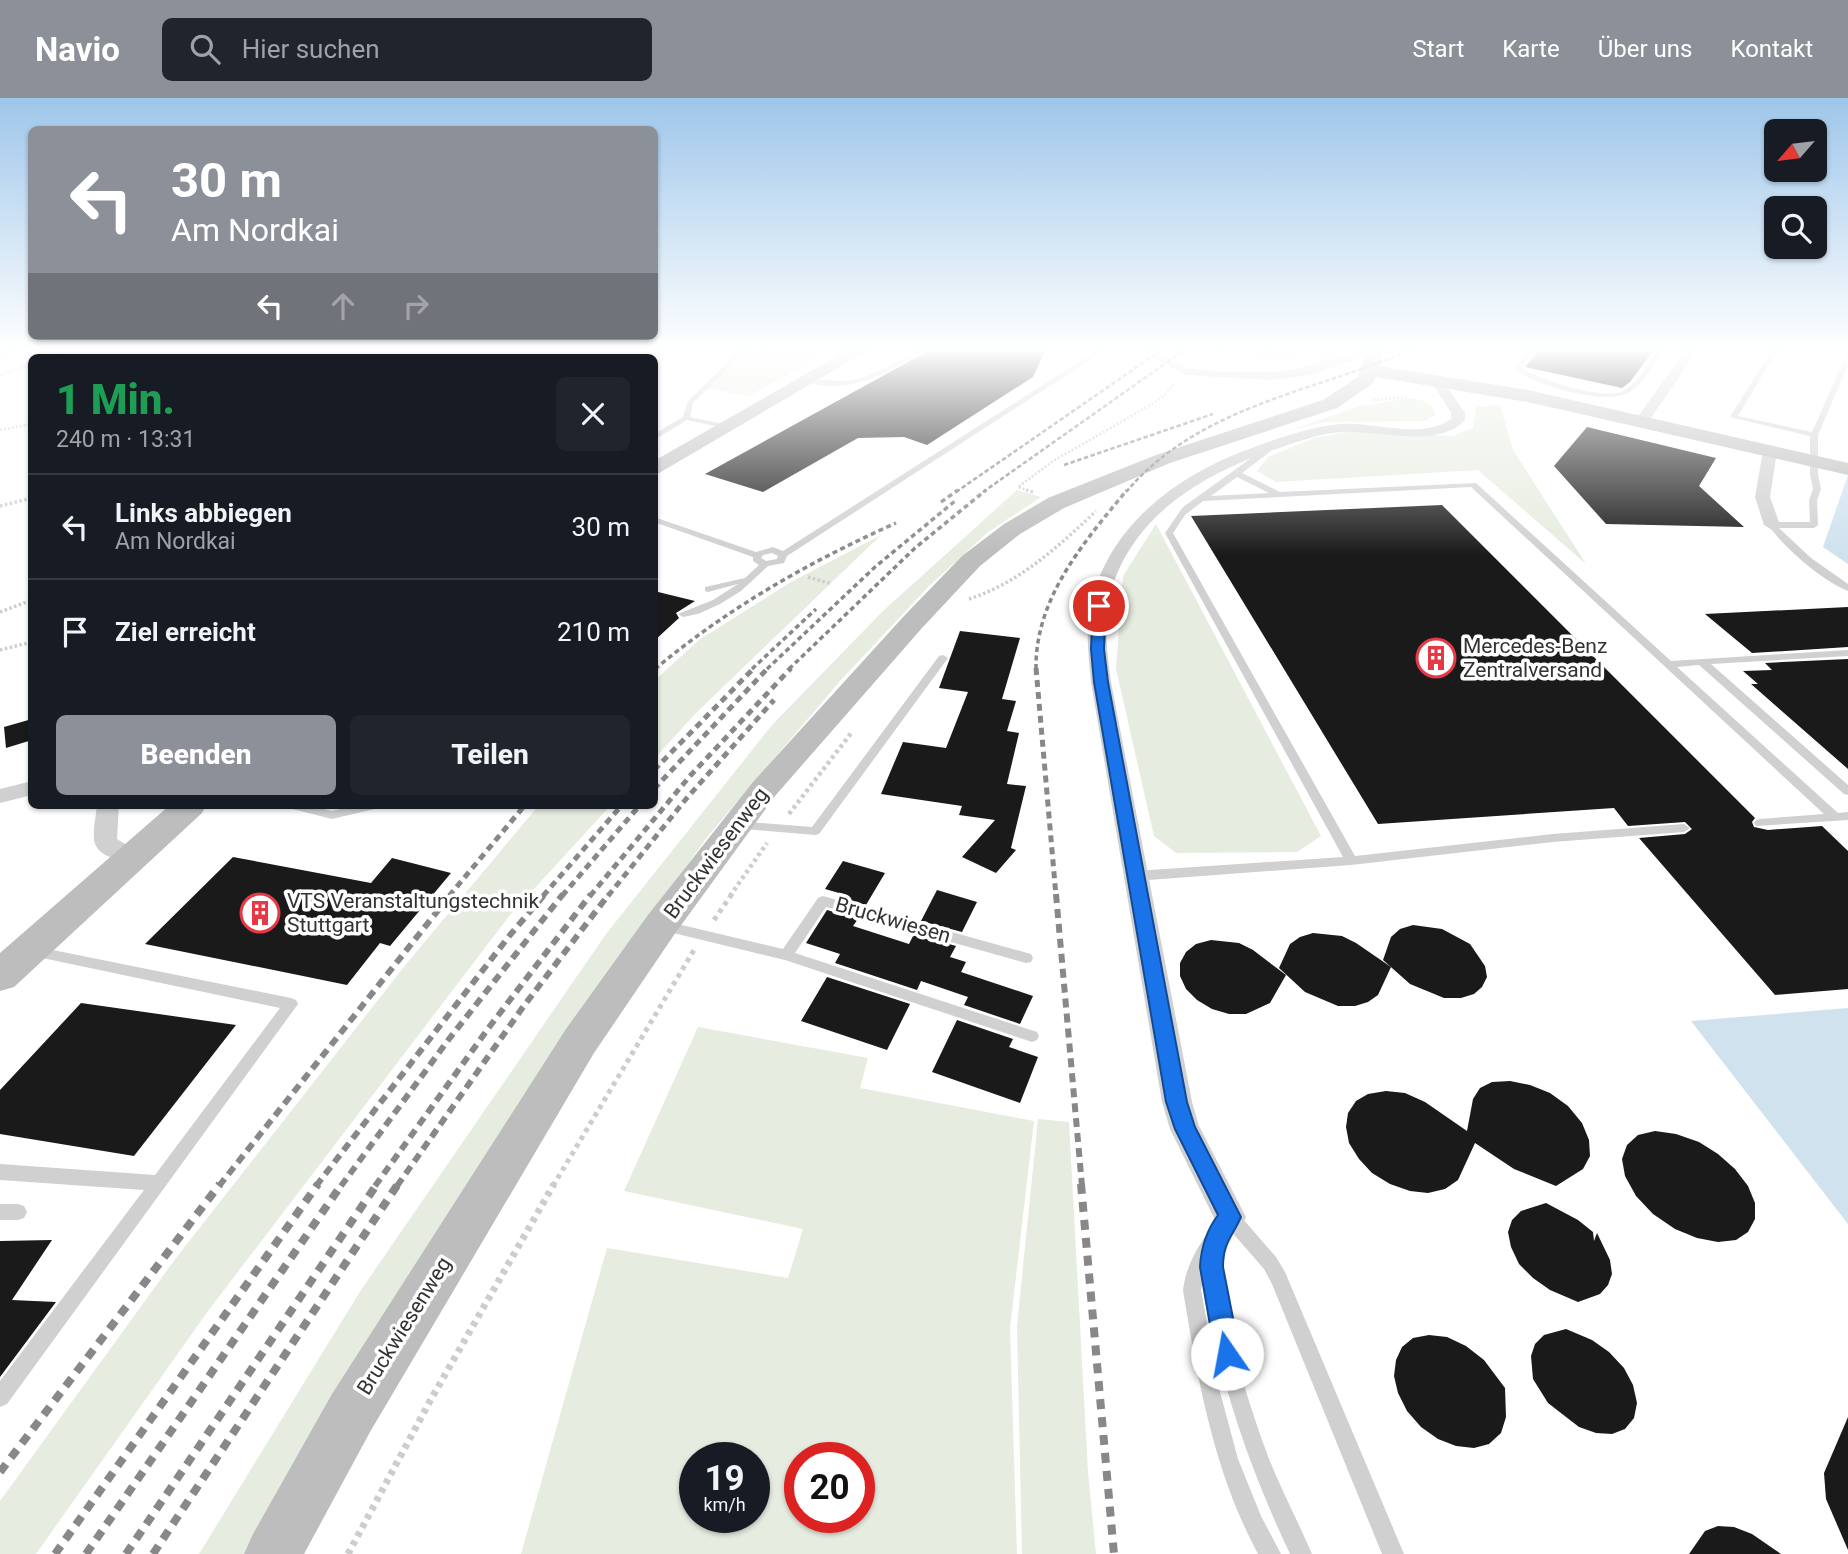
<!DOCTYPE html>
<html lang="de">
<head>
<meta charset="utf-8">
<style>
	:root { --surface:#171b24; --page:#20242c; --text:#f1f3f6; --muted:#9ea1a6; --line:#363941; --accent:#8c9099 }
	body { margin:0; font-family:Roboto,sans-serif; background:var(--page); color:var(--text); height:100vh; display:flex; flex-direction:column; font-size:26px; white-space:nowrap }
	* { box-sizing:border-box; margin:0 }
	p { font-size:23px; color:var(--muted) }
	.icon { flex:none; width:38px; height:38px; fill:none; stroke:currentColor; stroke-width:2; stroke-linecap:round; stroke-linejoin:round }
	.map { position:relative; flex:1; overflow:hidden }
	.drawer { position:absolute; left:28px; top:256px; width:630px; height:455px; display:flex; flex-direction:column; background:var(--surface); border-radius:10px; box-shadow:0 2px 5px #0004 }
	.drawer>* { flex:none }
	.guide { position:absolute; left:28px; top:28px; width:630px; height:214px; border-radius:10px; box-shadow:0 2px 5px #0004; background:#8c9099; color:#fff; overflow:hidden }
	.needle { width:46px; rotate:242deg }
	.controls { position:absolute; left:1764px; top:21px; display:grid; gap:14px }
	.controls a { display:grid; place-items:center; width:63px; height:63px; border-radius:10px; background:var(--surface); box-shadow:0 2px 5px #0004; font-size:35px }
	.speed { position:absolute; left:679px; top:1344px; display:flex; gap:14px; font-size:35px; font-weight:700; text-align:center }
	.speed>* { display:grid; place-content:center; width:91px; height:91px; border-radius:50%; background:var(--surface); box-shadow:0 2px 5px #0004; line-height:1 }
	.speed small { font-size:18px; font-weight:400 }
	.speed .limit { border:10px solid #d22; background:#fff; color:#111 }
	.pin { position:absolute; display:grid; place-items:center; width:60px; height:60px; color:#fff; margin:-30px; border:4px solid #fff; border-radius:50%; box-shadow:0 2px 7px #0007 }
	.me { position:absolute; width:77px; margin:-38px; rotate:348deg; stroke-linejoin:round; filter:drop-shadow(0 0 5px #0008) }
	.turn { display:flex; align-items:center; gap:24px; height:147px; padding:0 28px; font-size:32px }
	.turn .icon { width:91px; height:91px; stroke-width:2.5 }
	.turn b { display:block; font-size:49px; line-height:60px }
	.lanes { display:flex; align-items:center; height:66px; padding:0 28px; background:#0003; justify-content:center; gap:35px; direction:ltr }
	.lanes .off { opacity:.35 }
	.round { display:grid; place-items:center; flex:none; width:74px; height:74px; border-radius:10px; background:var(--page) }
	.overview { display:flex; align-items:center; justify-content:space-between; height:119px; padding:0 28px }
	h1 { font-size:42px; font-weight:800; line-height:52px; color:#1e9e55 }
	.primary-button { display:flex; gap:14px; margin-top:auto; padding:14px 28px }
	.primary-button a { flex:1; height:80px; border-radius:10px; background:var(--accent); color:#fff; font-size:28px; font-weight:800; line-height:80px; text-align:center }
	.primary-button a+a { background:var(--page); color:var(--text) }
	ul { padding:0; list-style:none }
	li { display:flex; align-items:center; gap:21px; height:105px; padding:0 28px; border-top:2px solid var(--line) }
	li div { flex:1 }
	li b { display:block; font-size:26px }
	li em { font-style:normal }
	header { display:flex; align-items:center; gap:42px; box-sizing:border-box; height:98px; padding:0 35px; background:var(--accent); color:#fff }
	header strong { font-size:33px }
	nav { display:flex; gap:38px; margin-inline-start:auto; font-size:24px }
	.search { width:490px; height:63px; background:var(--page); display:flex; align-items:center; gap:18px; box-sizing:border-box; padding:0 24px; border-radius:10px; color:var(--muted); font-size:26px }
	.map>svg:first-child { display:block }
	.green { fill:#e6ecdf; fill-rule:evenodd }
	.water { fill:#cfe2ee }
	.building { fill:#1a1a1a }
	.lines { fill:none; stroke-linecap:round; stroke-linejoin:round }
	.path-far4 { stroke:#cdcdcd; stroke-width:2.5; stroke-dasharray:2 2; stroke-linecap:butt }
	.path-far3 { stroke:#cdcdcd; stroke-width:3.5; stroke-dasharray:2.5 2.5; stroke-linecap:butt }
	.path-far2 { stroke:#cdcdcd; stroke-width:4.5; stroke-dasharray:3.5 3.5; stroke-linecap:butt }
	.path-far1 { stroke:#cdcdcd; stroke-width:5; stroke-dasharray:4.5 4.5; stroke-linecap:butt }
	.path { stroke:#cdcdcd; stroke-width:7; stroke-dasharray:5 5; stroke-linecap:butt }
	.lane { fill:#d0d0d0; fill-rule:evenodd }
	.street { fill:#d0d0d0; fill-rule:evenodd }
	.secondary { fill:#bdbdbd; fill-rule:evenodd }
	.rail-far4 { stroke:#888; stroke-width:2.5; stroke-dasharray:4.5 2.5; stroke-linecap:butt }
	.rail-far3 { stroke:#888; stroke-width:3.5; stroke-dasharray:5 3.5; stroke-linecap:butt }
	.rail-far2 { stroke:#888; stroke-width:5; stroke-dasharray:7 5; stroke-linecap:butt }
	.rail-far1 { stroke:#888; stroke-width:6; stroke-dasharray:9 6; stroke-linecap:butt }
	.rail { stroke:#888; stroke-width:8; stroke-dasharray:10 8; stroke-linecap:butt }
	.route { fill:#1a73e8; stroke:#114b97; stroke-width:2 }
	.labels { text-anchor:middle; stroke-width:7; stroke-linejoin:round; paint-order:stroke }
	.poi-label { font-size:21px; fill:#333; stroke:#fff; text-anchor:start }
	.street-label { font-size:21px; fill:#333; stroke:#fff }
</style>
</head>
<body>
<header>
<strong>Navio</strong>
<div class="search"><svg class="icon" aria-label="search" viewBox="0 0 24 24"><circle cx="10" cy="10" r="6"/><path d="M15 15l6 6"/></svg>Hier suchen</div>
<nav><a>Start</a><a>Karte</a><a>Über uns</a><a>Kontakt</a></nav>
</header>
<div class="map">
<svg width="1848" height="1456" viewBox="0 0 1848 1456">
	<rect width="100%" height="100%" fill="#fff"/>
	<g class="green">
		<polygon points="743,253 830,253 749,298 702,289"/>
		<path d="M1256,253H1354L1329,261L1304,255C1290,267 1272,262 1255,263L1253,257Z"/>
		<polygon points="1408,300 1422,302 1432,308 1435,317 1425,323 1325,324 1288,333 1357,309"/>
		<polygon points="1500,307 1513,352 1586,466 1478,372 1276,384 1257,373 1268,359 1314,340 1352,333 1453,338 1473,330 1476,309"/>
		<polygon points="1017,392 1041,399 987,435 929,488 841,582 708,738 552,956 245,1456 199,1456 361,1192 606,836 772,627 883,513"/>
		<polygon points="1156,426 1321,738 1297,754 1176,755 1154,738 1116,571 1123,478"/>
		<polygon points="881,437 695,616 655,660 655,582 699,542 791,484"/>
		<polygon points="539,707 611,707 510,817 208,1213 36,1456 0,1456 0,1403 176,1160 407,865"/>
		<path d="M698,929L868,960L860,990L1034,1023L1010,1230L1017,1456H521L607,1150L788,1180L803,1131L624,1093ZM695,1360H754V1419H695ZM800,1360H859V1419H800Z"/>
		<polygon points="1038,1021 1069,1024 1088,1374 1096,1456 1022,1456 1017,1228"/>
	</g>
	<g class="water">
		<polygon points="1848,377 1848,466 1823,449"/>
		<polygon points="1848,910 1848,1126 1691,923"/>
	</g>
	<g class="building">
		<polygon points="928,253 1045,253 1033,279 927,347 904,339 858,340 763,394 705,376"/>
		<polygon points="1539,253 1653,253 1630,284 1622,290 1525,269"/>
		<polygon points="1587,329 1716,360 1699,388 1744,429 1606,426 1554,368"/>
		<polygon points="1442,407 1755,720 1752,724 1754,729 1768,732 1822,728 1848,753 1848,891 1775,897 1639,740 1685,736 1692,731 1685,724 1628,728 1614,710 1378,726 1191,418"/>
		<polygon points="654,493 695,503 676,515 679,520 654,543"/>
		<polygon points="1848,509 1848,549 1752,555 1705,516"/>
		<polygon points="960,533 1020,540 1002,601 1016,603 1007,633 1019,635 1007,686 1026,688 1011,750 1016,752 996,775 962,759 995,722 959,717 962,708 881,696 903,644 946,650 968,594 939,590"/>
		<polygon points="1848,561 1848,671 1751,586 1758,586 1743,573 1772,572 1765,565"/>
		<polygon points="32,621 32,642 6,650 4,629"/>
		<polygon points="233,759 371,785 392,760 451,775 390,848 380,845 347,887 145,846"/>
		<polygon points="843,763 885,775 866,807 836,799 839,795 825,791"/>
		<polygon points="937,792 977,804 962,834 921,823"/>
		<polygon points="827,812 858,821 853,828 909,846 914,836 956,848 950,859 966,864 961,874 1033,898 1020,926 964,907 968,899 921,883 917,892 835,865 840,856 806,845"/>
		<polygon points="1413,827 1442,831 1470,846 1485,868 1487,879 1482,889 1474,896 1461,900 1444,900 1410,886 1383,862 1391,839 1400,831"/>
		<polygon points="1313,835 1342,838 1356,845 1391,869 1378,897 1368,904 1355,908 1338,908 1305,894 1279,870 1290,846 1300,839"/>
		<polygon points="1211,842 1239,845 1253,852 1286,877 1270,905 1246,916 1229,916 1212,911 1197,902 1186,891 1180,878 1180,865 1186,854 1196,846"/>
		<polygon points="827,879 910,906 887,952 801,923"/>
		<polygon points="81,905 236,927 134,1058 0,1036 0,992"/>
		<polygon points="957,922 1013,941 1009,949 1038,959 1020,1005 932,974"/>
		<polygon points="1510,983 1530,987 1550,995 1568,1008 1582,1025 1589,1042 1590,1058 1583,1071 1556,1088 1514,1071 1475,1045 1458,1082 1445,1091 1428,1095 1410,1093 1390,1086 1372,1075 1359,1061 1349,1045 1346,1029 1348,1015 1356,1003 1368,996 1386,993 1405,995 1425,1004 1467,1033 1473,1001 1480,990 1492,984"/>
		<polygon points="1655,1033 1676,1036 1699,1044 1718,1056 1735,1071 1748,1088 1755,1105 1755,1121 1748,1134 1736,1142 1718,1144 1697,1140 1675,1131 1653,1116 1636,1098 1625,1078 1622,1061 1627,1047 1638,1037"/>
		<polygon points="1546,1105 1578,1122 1593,1134 1594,1143 1597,1135 1610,1162 1612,1176 1608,1187 1600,1196 1578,1204 1550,1192 1533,1180 1519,1166 1511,1149 1508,1134 1512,1122 1521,1113"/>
		<polygon points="52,1142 12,1202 56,1204 0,1279 0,1143"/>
		<polygon points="1566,1231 1592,1242 1609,1254 1624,1270 1633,1287 1637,1305 1634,1320 1625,1331 1612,1336 1596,1335 1579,1329 1548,1305 1533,1281 1531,1258 1535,1246 1544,1237"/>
		<polygon points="1429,1237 1447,1239 1466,1248 1484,1262 1505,1290 1506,1319 1501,1335 1489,1346 1474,1350 1456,1348 1438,1341 1421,1329 1407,1313 1398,1295 1394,1278 1396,1262 1402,1249 1413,1240"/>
		<polygon points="1848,1319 1848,1452 1826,1401 1824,1375"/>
		<polygon points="1718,1428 1734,1429 1752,1436 1781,1456 1689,1456 1705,1433"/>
	</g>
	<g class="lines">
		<g class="path-far4">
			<polyline points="49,259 63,253"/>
			<polyline points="221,259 235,253"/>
			<polyline points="413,259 426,253"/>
			<polyline points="441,259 448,253"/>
			<polyline points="600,259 607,253"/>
			<polyline points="1216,259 1224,253"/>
			<polyline points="0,261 11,253"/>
			<polyline points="0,277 32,266"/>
			<polyline points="1373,302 1406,299"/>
			<polyline points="0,332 32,326"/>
			<polyline points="1032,394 1018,389 1053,363 1154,305 1167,295 1174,285"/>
		</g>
		<g class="path-far3">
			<polyline points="1026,392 1033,394"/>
			<polyline points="0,408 32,400"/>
			<polyline points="808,479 832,486"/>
			<path d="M969,501C1019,485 1058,449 1096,413"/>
			<polyline points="0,514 32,502"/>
			<polyline points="0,552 32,544"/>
		</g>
		<g class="path-far2">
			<polyline points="789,716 852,634"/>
			<polyline points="730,798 767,745"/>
		</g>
		<g class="path-far1">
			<polyline points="714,822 732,796"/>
			<polyline points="553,1088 694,852"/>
		</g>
		<polyline class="path" points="348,1456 430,1303 554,1086"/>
		<g class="lane">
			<polygon points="739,253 746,253 693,305 690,319 729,327 729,331 687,322 654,342 654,336 683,319 688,303"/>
			<path d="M914,253H922C890,275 842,300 804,282C814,278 830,284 842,283C868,282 891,266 914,253Z"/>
			<path d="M1096,253H1104L787,458L784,465L768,468L741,493L720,506L698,516L683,519L678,516L713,502L738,486L708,494L705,493V489L745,480L759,467L753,463V459L654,424V419L756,454L773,449L783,453ZM772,455L778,458L777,461L766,463L761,460L763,457Z"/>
			<path d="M1527,253H1533L1521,270C1539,282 1606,304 1625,292C1638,284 1647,266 1656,253H1662C1653,267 1643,288 1628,295C1604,308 1534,287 1514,271Z"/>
			<path d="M1771,253H1777L1738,318L1812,334L1845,260L1848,258V267L1818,337V376L1821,391L1817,402L1818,427L1814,430H1779L1811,460L1848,486V493C1820,481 1786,451 1768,427L1772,424H1810L1809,402L1813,391L1810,376V338L1730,319Z"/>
			<path d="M1268,348L1275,350L1242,375L1280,394L1476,385L1671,563L1848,552V558L1711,566L1848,687V697L1844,696L1699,567L1677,569L1838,715L1848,714V722L1756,728L1754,725L1756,722L1760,721L1824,716L1471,389L1203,403L1185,417L1173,435L1355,758L1553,736L1684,726L1690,730L1684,734L1553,744L1351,767L1135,783L1130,781L1129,778L1130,775L1135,773L1343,759L1165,435L1183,409ZM1237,379L1269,395L1211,398Z"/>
			<polygon points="943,557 948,560 819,736 815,737 732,730 730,727 732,724 736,723 812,729 939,558"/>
			<polygon points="287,707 309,707 332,713 358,707 381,707 379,710 332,721 289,710"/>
			<polygon points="823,798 1031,856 1033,860 1031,864 1026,865 826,809 795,855 1037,934 1039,938 1037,942 1032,944 785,862 665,833 660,832 658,828 660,824 665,823 783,851 818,800"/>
			<polygon points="33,848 291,900 296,902 298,906 7,1306 0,1309 0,1283 144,1092 0,1082 0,1066 155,1077 280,910 33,858 28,857 26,853 28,849"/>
			<polygon points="0,1106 18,1106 24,1108 27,1114 24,1120 18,1122 0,1122"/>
			<path d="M1230,1111L1236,1113L1276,1159L1285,1174L1404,1456H1382L1272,1186L1264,1171L1230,1132C1228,1135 1225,1137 1224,1141C1208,1188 1255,1326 1274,1373C1286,1401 1300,1428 1312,1456H1290C1257,1386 1230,1314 1214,1239C1210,1218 1205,1197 1204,1176L1201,1192L1220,1294L1238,1361L1261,1418L1281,1456H1258C1214,1374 1198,1284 1183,1192C1187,1160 1205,1138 1224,1113Z"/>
		</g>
		<g class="street">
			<path d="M1141,253C1162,253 1168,263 1186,269C1201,274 1255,275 1272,274C1309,272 1342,253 1378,253L1311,277L1271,282L1185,277Z"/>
			<polygon points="1685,253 1697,253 1646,327 1636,327 1634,324"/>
			<path d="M1437,279L1441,280L1465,315V322C1438,352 1376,331 1341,334C1319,336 1299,343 1279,350C1211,373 1144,409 1116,478C1102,512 1106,549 1111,584L1192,1004L1199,1028L1246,1119L1241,1130L1230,1134L1219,1130L1170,1031L1162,1004L1091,584C1089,560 1085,534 1090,510C1107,429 1175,378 1249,351C1278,340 1310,329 1341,326C1375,324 1422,342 1451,321V315L1431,283Z"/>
			<polygon points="1770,349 1777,353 1770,399 1780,427 1772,432 1764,427 1755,399 1763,353"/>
			<polygon points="32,683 32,697 0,705 0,691"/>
			<path d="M97,707H119L117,741L125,746L141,750L145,756L141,762C127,766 95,760 94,741C93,730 96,718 97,707Z"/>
		</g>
		<g class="secondary">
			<polygon points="846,253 867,253 654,378 654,363"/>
			<polygon points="1366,253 1383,253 1379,268 1528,292 1848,365 1848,377 1528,304 1376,279 1372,286 1337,310 1170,365 1064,410 1020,436 980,468 922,530 775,698 674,837 594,955 370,1334 304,1456 244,1456 253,1436 332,1296 566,931 648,817 753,684 904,518 962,458 1004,426 1048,400 1156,357 1323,302 1358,279"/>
			<polygon points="170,707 206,707 202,715 14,889 0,893 0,855"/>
		</g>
		<g class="rail-far4">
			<polyline points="1064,367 1213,316"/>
			<polyline points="956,394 1160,253"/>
			<polyline points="983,394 1183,253"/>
			<path d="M1126,394C1198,309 1311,294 1409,253"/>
		</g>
		<g class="rail-far3">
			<polyline points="941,404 958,392"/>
			<path d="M655,571C728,510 809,464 896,425"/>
			<polyline points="752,571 816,511"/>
			<polyline points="767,571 875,469 955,403"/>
			<polyline points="789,571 915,450 986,392"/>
			<path d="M1036,571C1035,500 1084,444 1127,392"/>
		</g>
		<g class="rail-far2">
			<polyline points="1036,570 1056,798"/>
			<polyline points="654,572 657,570"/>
			<polyline points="654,672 754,570"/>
			<polyline points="654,691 768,570"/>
			<polyline points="449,798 525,707"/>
			<polyline points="543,798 622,707"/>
			<polyline points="562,798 640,707"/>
			<polyline points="590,798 690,678 791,570"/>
			<polyline points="608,798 686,701 774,602"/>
		</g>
		<g class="rail-far1">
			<polyline points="1056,796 1082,1088"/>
			<polyline points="219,1088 451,796"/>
			<polyline points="316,1088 510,837 545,796"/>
			<polyline points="341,1088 449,941 563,796"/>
			<polyline points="375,1088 490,928 591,796"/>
			<polyline points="397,1088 523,909 609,796"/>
		</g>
		<g class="rail">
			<polyline points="1081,1086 1114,1456"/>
			<polyline points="0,1374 220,1086"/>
			<polyline points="55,1456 318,1086"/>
			<polyline points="86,1456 342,1086"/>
			<polyline points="126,1456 377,1086"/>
			<polyline points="153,1456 398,1086"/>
		</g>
	</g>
	<linearGradient id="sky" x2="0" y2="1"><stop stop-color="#9ec6ea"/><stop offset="0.55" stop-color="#fff"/><stop offset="1" stop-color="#fff" stop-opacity="0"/></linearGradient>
	<rect width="1848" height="457" fill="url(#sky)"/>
	<path class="route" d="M1099,504L1106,508L1104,551L1108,584L1187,1004L1195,1029L1241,1119C1232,1139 1223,1145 1223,1169L1240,1256L1236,1265L1227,1268L1219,1265L1215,1256L1200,1169C1201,1150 1206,1133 1218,1117L1175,1031L1166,1004L1094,584L1091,551L1093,508Z"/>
	<defs>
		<symbol id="building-ring" viewBox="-11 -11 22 22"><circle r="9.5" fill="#fff" stroke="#e63946" stroke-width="1.5"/><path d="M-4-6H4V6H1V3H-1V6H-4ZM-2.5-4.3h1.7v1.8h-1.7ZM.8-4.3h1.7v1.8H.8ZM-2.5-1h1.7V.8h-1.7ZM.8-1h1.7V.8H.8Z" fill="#e63946"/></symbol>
	</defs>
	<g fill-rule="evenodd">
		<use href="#building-ring" x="1414" y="538" width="44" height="44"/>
		<use href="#building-ring" x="238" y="793" width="44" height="44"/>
	</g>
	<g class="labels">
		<g class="poi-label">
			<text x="1463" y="555">Mercedes-Benz<tspan x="1463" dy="24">Zentralversand</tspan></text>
			<text x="287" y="810">VTS Veranstaltungstechnik<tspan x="287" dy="24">Stuttgart</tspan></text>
		</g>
		<g class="street-label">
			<text transform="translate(716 755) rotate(-53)" y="7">Bruckwiesenweg</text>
			<text transform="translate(893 822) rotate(16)" y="7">Bruckwiesen</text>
			<text transform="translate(404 1228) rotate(-58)" y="7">Bruckwiesenweg</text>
		</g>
	</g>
</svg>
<div class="controls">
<a><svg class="needle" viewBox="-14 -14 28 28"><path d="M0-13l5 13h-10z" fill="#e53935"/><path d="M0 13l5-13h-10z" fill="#9ea1a6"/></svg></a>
<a><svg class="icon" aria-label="search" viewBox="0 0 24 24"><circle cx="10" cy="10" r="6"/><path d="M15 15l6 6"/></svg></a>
</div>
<div class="speed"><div>19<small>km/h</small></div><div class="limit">20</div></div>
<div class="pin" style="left:1099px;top:508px;background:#d93025"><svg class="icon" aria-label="arrive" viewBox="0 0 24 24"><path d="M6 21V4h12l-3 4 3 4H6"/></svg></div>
<svg class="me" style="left:1227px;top:1256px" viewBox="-20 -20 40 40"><circle r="19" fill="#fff"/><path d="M0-13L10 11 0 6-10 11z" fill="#1a73e8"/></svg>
<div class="guide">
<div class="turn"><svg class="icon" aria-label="left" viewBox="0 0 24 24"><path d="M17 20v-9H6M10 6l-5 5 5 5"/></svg><div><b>30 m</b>Am Nordkai</div></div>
<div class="lanes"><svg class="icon" aria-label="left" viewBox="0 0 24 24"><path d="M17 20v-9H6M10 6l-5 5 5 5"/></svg><svg class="icon off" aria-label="ahead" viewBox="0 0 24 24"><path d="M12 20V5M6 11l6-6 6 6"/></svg><svg class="icon off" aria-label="right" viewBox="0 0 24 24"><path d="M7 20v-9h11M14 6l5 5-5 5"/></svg></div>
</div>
<section class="drawer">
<div class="overview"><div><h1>1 Min.</h1><p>240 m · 13:31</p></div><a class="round"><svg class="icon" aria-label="close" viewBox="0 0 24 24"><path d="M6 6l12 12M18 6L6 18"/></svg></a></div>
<ul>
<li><svg class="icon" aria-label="left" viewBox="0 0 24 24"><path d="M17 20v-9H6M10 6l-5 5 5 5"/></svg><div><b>Links abbiegen</b><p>Am Nordkai</p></div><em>30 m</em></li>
<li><svg class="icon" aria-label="arrive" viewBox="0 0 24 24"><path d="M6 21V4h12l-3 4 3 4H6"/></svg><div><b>Ziel erreicht</b></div><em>210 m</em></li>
</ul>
<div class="primary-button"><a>Beenden</a><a>Teilen</a></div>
</section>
</div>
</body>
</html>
